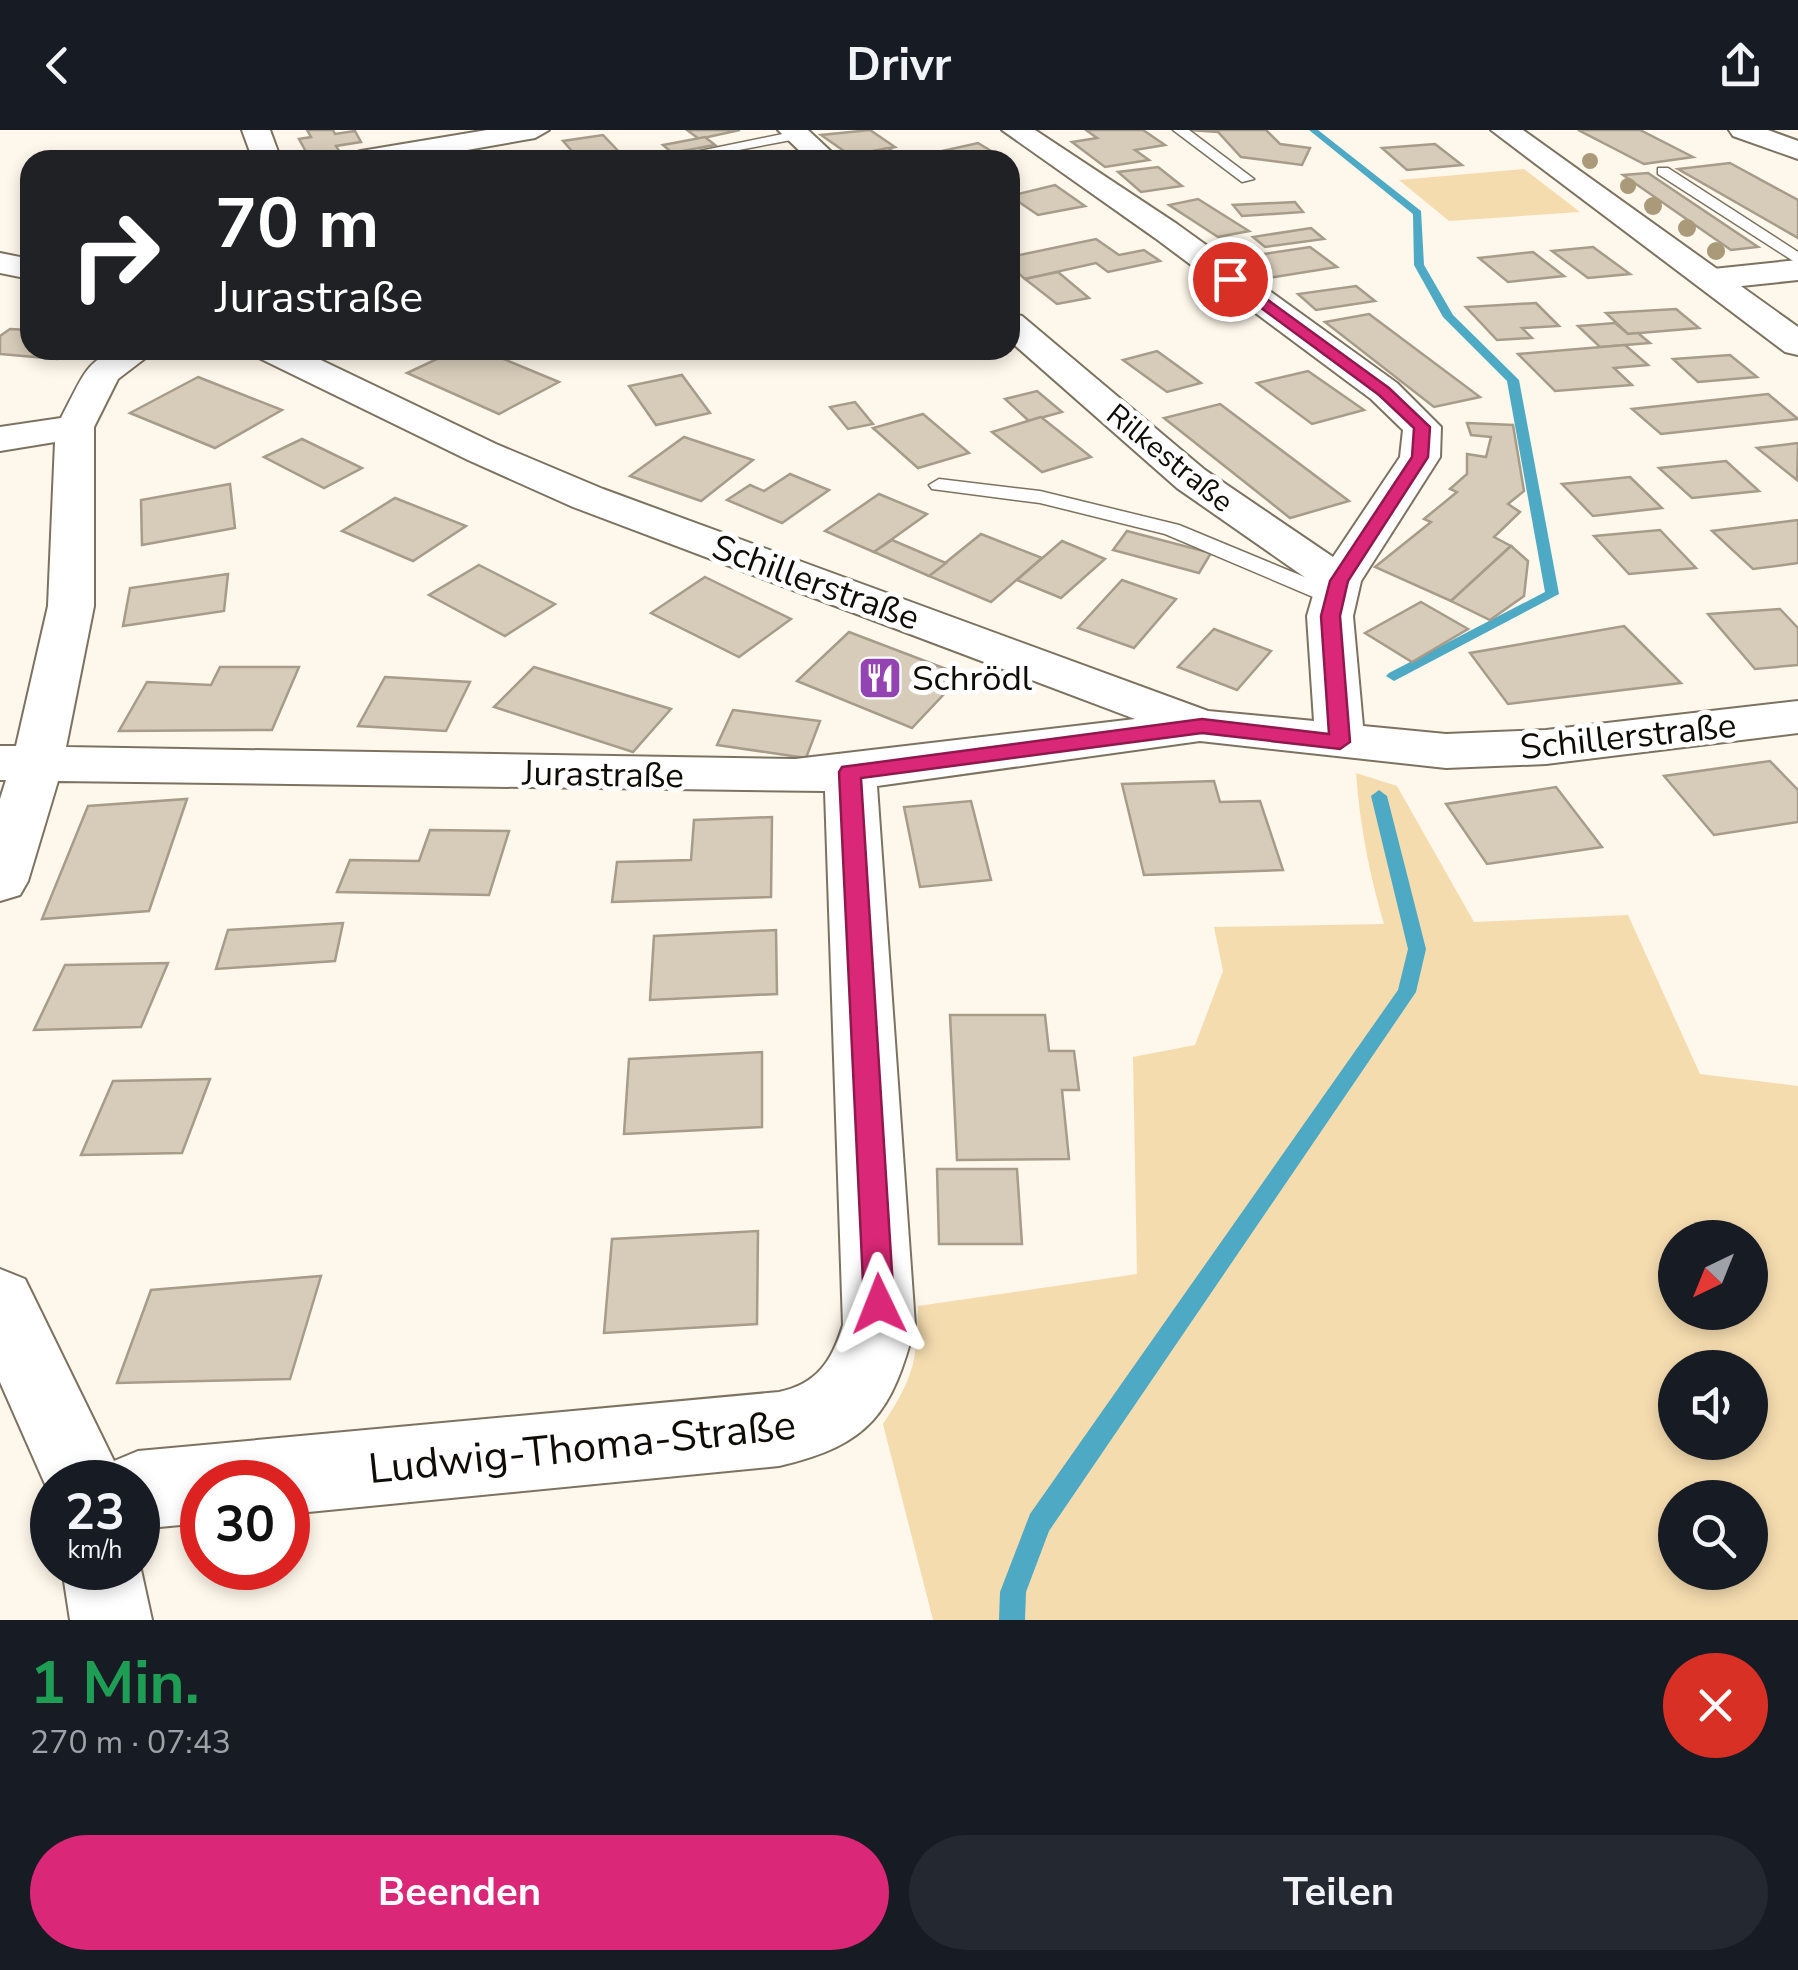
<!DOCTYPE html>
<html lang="de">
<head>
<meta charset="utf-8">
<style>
	:root { --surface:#171b24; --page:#242831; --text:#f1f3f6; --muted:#9ea1a6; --accent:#db2777 }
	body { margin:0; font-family:"Nunito Sans",sans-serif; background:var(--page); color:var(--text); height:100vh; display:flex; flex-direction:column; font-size:38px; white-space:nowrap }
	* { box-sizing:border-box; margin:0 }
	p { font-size:32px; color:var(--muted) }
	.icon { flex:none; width:55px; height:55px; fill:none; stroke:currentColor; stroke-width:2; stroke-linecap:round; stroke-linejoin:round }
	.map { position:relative; height:1490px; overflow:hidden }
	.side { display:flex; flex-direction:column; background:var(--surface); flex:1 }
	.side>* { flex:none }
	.top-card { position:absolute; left:20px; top:20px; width:1000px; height:210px; border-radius:30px; box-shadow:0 5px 15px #0003; background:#202124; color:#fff; overflow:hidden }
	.needle { width:65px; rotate:223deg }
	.controls { position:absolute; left:1658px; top:1090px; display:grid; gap:20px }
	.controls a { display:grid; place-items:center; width:110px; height:110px; border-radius:50%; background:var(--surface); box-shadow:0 5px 15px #0003; font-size:50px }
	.speed { position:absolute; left:30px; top:1330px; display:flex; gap:20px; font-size:50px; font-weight:700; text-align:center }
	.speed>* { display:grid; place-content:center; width:130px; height:130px; border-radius:50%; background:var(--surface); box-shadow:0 5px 15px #0003; line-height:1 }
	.speed small { font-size:25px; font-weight:400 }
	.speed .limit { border:15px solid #d22; background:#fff; color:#111 }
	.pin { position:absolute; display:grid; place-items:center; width:85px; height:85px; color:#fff; margin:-42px; border:5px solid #fff; border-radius:50%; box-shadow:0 2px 10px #0007 }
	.me { position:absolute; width:110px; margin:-55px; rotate:358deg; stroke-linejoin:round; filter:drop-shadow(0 0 8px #0008) }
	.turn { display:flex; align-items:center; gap:35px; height:210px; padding:0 30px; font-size:45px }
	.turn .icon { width:130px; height:130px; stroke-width:2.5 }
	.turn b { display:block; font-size:70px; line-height:85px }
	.round { display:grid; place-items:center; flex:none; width:105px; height:105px; border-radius:52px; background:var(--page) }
	.overview { display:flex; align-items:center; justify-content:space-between; height:170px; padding:0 30px }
	h1 { font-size:60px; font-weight:700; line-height:75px; color:#1e9e55 }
	.button { display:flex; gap:20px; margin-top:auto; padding:20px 30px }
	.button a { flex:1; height:115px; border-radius:60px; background:var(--accent); color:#fff; font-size:40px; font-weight:700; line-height:115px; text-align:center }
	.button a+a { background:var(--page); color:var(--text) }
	header { display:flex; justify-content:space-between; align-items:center; height:130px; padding:0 30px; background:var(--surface); font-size:45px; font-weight:700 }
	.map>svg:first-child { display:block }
	.green { fill:#f5dcaf; fill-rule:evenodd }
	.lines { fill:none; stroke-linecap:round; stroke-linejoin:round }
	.stream { fill:#4da9c4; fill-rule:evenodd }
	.building { fill:#d7ccb9; stroke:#a79c8a; stroke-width:2.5 }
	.service-casing { stroke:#7c7260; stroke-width:3 }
	.minor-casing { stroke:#7c7260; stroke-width:4 }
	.secondary-casing { stroke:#7c7260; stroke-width:4 }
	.service { fill:#fff; fill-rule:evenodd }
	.minor { fill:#fff; fill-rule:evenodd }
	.secondary { fill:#fff; fill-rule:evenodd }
	.tree { fill:#ab9a79 }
	.route { fill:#db2777; stroke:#8e194d; stroke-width:2.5 }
	.labels { text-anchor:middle; stroke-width:10; stroke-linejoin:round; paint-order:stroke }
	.far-street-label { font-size:30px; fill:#0f0b05; stroke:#fff }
	.street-label { font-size:35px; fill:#0f0b05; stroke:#fff }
	.poi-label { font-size:35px; fill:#0f0b05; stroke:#fff; text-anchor:start }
	.near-street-label { font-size:42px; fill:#0f0b05; stroke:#fff }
</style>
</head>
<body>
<header><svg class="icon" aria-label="back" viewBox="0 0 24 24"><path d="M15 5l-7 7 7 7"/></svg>Drivr<svg class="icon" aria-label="share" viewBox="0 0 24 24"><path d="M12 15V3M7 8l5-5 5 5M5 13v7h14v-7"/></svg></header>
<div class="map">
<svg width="1798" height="1490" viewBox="0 0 1798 1490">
	<rect width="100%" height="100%" fill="#fef7eb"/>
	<g class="green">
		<polygon points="1524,39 1580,82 1449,91 1399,50"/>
		<path d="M1356,643L1397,656L1474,792L1628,785L1700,944L1798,956V1490H933L883,1294C914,1247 917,1232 918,1176L1137,1144L1133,927L1195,915L1223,841L1214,797L1384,794C1369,743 1360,696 1356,643ZM1675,1108H1750V1182H1675ZM1675,1238H1750V1312H1675ZM1675,1368H1750V1442H1675Z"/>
	</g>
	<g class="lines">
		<g class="stream">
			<polygon points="1309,0 1318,0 1421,81 1424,135 1453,185 1519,250 1559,464 1394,551 1386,546 1389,543 1545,462 1507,251 1443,187 1414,135 1413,84"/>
			<polygon points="1379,660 1387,666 1426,819 1416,862 1049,1401 1026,1462 1025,1490 999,1490 1000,1462 1030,1384 1398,860 1408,819 1371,666"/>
		</g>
	</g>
	<g class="building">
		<polygon points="307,0 333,0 335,4 355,1 361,12 336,16 341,24 310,29 299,9 311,7"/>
		<polygon points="687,0 740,0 699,9"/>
		<polygon points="870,0 895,17 851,26 821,5"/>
		<polygon points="1086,0 1143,0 1165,15 1135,20 1149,30 1105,37 1072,12 1097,8"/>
		<polygon points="1266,0 1280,14 1310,18 1302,35 1241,27 1218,2 1189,0"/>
		<polygon points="1578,0 1640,0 1693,27 1644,34"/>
		<polygon points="603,5 622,25 580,30 563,11"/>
		<polygon points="705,7 715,15 672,23 663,15"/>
		<polygon points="978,13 1006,30 957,30 942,21"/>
		<polygon points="1435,14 1462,35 1407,40 1382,18"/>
		<polygon points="888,18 904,30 873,30 863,23"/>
		<polygon points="737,20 750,30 688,30"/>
		<polygon points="1730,33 1798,70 1798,108 1678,39"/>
		<polygon points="1158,37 1182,56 1141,62 1118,42"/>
		<polygon points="1648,43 1758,117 1731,120 1623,45"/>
		<polygon points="1055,55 1085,76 1038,85 1010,66"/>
		<polygon points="1198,69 1249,101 1218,107 1169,75"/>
		<polygon points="1295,72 1303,82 1242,86 1233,75"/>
		<polygon points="1311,98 1324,109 1265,117 1253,107"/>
		<polygon points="1096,109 1119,125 1144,120 1160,131 1108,142 1096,133 1025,149 1010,136 1010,127"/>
		<polygon points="1310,117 1337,137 1262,149 1237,128"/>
		<polygon points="1593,117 1630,144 1588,148 1552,121"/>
		<polygon points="1533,122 1564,146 1508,152 1479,128"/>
		<polygon points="1058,142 1089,168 1057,174 1025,149"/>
		<polygon points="1356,156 1375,171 1316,180 1298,164"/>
		<polygon points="1536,173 1559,196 1522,198 1532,208 1497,210 1466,177"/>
		<polygon points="1676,179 1699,198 1628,204 1606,183"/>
		<polygon points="1369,184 1480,267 1434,277 1325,192"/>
		<polygon points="1615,193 1628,204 1638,203 1650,213 1600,217 1578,196"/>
		<polygon points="10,199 30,200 30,220 68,220 57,229 0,224 0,206"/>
		<polygon points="1625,215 1648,235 1614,238 1632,255 1555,261 1518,224"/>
		<polygon points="456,220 482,220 559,252 499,284 407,243"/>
		<polygon points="1157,221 1201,253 1167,262 1123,230"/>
		<polygon points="1730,225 1757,247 1698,252 1673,229"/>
		<polygon points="1308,241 1364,280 1312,294 1257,253"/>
		<polygon points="682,245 710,283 656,295 629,256"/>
		<polygon points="198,247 282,280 215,318 130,283"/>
		<polygon points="1037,261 1062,282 1029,291 1005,269"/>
		<polygon points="1768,264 1798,289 1661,304 1632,279"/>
		<polygon points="855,272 873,294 848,299 830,277"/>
		<polygon points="1220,274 1349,371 1290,388 1164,288"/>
		<polygon points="923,284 969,323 918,338 873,298"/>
		<polygon points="1041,287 1091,327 1042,342 992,302"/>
		<polygon points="1467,293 1513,295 1524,361 1508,374 1520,382 1494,407 1511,416 1451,471 1375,437 1431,392 1424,389 1457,362 1450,359 1467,344 1467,324 1486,327 1491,307 1471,305"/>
		<polygon points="684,307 753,330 701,371 630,346"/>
		<polygon points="302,309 362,338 324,358 264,327"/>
		<polygon points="1798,313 1797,350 1757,318"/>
		<polygon points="1726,331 1759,361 1692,368 1659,338"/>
		<polygon points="790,344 829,360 782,393 727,370 750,355 764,361"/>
		<polygon points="1630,347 1662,378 1593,386 1562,354"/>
		<polygon points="230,354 235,398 142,415 141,370"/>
		<polygon points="879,364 927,384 874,422 825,401"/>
		<polygon points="395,368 466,396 413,431 342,401"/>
		<polygon points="1798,390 1798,433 1753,439 1712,401"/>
		<polygon points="1660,400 1696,438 1629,444 1594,406"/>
		<polygon points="1127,401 1211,423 1199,443 1113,420"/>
		<polygon points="981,404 1042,428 991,472 929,446"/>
		<polygon points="892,410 946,433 929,446 874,422"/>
		<polygon points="1062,411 1105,429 1061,468 1017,450"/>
		<polygon points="1511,416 1528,431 1524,466 1490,490 1451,471"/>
		<polygon points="479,435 555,474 505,506 429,465"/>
		<polygon points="228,444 224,481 123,496 130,458"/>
		<polygon points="705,447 791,489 739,527 651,483"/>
		<polygon points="1122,450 1176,469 1134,518 1078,498"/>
		<polygon points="1421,472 1468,499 1412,532 1365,503"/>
		<polygon points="1780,479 1798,498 1798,535 1755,539 1708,484"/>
		<polygon points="1624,496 1681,553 1508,574 1470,523"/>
		<polygon points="1214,499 1271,521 1237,560 1178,537"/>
		<polygon points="849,502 962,545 912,598 797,551"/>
		<polygon points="220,537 299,537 272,600 119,601 147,552 211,555"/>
		<polygon points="534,537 671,579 633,622 494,577"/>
		<polygon points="385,547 470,552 446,601 358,596"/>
		<polygon points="733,580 820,591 806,628 717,615"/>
		<polygon points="1770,631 1798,660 1798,692 1714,705 1664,646"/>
		<polygon points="1214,651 1220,672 1260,671 1283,740 1144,745 1122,654"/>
		<polygon points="1556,657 1602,717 1487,734 1446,674"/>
		<polygon points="187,669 149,781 42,789 88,676"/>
		<polygon points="971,671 991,750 920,757 904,677"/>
		<polygon points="772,687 771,767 612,772 617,732 691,730 694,690"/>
		<polygon points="430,700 509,701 489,765 337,762 350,730 419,731"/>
		<polygon points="343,793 335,831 216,839 228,800"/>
		<polygon points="776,800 777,864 650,870 654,806"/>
		<polygon points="168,833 141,897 34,900 65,835"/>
		<polygon points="950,885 1045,885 1049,921 1074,921 1079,960 1062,960 1069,1029 957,1030"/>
		<polygon points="762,922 762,997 624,1004 629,929"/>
		<polygon points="210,949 182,1023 81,1025 113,951"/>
		<polygon points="937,1039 1017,1039 1022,1114 939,1114"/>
		<polygon points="758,1101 757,1194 604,1203 612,1109"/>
		<polygon points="321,1146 290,1249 117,1253 151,1160"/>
	</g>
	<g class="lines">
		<defs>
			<g id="service">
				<polygon points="1173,0 1189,0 1254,49 1242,52"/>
				<polygon points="797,1 802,2 802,8 686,30 656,30"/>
				<polygon points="1658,38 1668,38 1798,122 1798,134 1658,44"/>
				<polygon points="939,349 1040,361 1179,395 1341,462 1344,467 1341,472 1325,472 1165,404 1040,373 932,359 929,355"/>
			</g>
			<g id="minor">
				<polygon points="242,0 270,0 281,30 253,30"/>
				<polygon points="487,0 549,0 535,8 410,30 347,30 351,24 361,21"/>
				<polygon points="778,0 808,0 840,30 809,30"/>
				<path d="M1002,0H1035L1177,94L1397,253L1441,297L1440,327L1361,451L1353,486L1363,596L1446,604L1546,600L1798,571V603L1546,634L1446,638L1200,611L877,656L915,1195C892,1283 870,1315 779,1336L288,1384V1352H202V1393L138,1399V1352H52V1370L0,1252V1139L25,1149L114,1331L138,1321L779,1262C817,1254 832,1231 843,1195L825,661L58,651L28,751L20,765L0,771V669L6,650H0V616H16L48,476L55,312L0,321V297L61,288C91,231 88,220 156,220L118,249L94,297V476L66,617L795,629L1135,589L573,377L468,330L259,228L254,220H300L496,314L603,359L1208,581L1314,591L1307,486L1316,455L1177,358L1010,211V183L1022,186L1205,340L1333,427L1400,327L1403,300L1371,269L1155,108Z"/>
				<polygon points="1729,0 1768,0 1798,11 1798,29 1733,6"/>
				<polygon points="0,123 30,129 30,149 0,143"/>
				<polygon points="1798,130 1798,150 1713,159 1701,156 1696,149 1701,142 1713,139"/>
				<polygon points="138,1426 152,1490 70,1490 62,1438 138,1438"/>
			</g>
			<polygon id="secondary" points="1491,0 1523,0 1798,197 1798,225 1785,222"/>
		</defs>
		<use href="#service" class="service-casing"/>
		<use href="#minor" class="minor-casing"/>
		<use href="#secondary" class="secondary-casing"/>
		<use href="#service" class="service"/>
		<use href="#minor" class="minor"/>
		<use href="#secondary" class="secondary"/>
	</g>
	<g class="tree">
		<circle cx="1590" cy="31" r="8"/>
		<circle cx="1628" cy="56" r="8"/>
		<circle cx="1653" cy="76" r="9"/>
		<circle cx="1687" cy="98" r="9"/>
		<circle cx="1716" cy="121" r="9"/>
	</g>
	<polygon class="route" points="1226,146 1235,146 1389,258 1430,297 1428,327 1348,451 1340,486 1350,612 1340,619 1202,603 861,648 894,1174 889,1183 879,1187 869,1183 864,1174 839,642 842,637 1202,589 1329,604 1321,486 1330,451 1412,327 1414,298 1379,265 1226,152"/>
	<defs>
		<symbol id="restaurant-square" viewBox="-11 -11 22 22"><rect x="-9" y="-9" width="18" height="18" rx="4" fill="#9443b2" stroke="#fff"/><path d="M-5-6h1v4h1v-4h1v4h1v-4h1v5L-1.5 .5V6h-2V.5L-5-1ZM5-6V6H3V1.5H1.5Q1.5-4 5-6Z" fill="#fff"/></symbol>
	</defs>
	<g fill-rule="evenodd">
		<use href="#restaurant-square" x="855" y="523" width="50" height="50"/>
	</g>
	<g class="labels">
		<g class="far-street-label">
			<text transform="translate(1170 328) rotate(39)" y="10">Rilkestraße</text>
		</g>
		<g class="street-label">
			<text transform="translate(816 452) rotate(20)" y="12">Schillerstraße</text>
			<text transform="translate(1628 606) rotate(-6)" y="12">Schillerstraße</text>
			<text transform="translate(603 644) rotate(1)" y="12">Jurastraße</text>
		</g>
		<g class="poi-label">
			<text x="912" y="560">Schrödl</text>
		</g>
		<g class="near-street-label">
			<text transform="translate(582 1316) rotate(-6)" y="15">Ludwig-Thoma-Straße</text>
		</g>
	</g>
</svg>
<div class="controls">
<a><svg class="needle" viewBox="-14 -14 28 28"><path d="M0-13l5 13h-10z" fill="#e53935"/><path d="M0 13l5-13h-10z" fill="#9ea1a6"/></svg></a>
<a><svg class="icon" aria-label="sound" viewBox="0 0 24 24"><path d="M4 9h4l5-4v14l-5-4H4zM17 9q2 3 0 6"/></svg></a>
<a><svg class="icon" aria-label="search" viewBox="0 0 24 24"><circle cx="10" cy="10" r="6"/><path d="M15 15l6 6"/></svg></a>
</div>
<div class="speed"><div>23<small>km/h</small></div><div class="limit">30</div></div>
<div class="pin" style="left:1230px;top:149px;background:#d93025"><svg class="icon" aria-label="arrive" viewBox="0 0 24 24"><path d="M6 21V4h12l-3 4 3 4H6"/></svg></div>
<svg class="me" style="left:879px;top:1174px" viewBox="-20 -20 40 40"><path d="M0-17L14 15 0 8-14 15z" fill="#db2777" stroke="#fff" stroke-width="4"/></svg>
<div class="top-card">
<div class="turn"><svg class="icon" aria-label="right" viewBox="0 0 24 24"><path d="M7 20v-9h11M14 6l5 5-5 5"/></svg><div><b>70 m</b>Jurastraße</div></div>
</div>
</div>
<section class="side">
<div class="overview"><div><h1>1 Min.</h1><p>270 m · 07:43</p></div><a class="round" style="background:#d93025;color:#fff"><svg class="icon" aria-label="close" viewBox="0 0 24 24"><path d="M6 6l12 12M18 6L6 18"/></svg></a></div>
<div class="button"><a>Beenden</a><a>Teilen</a></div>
</section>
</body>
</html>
